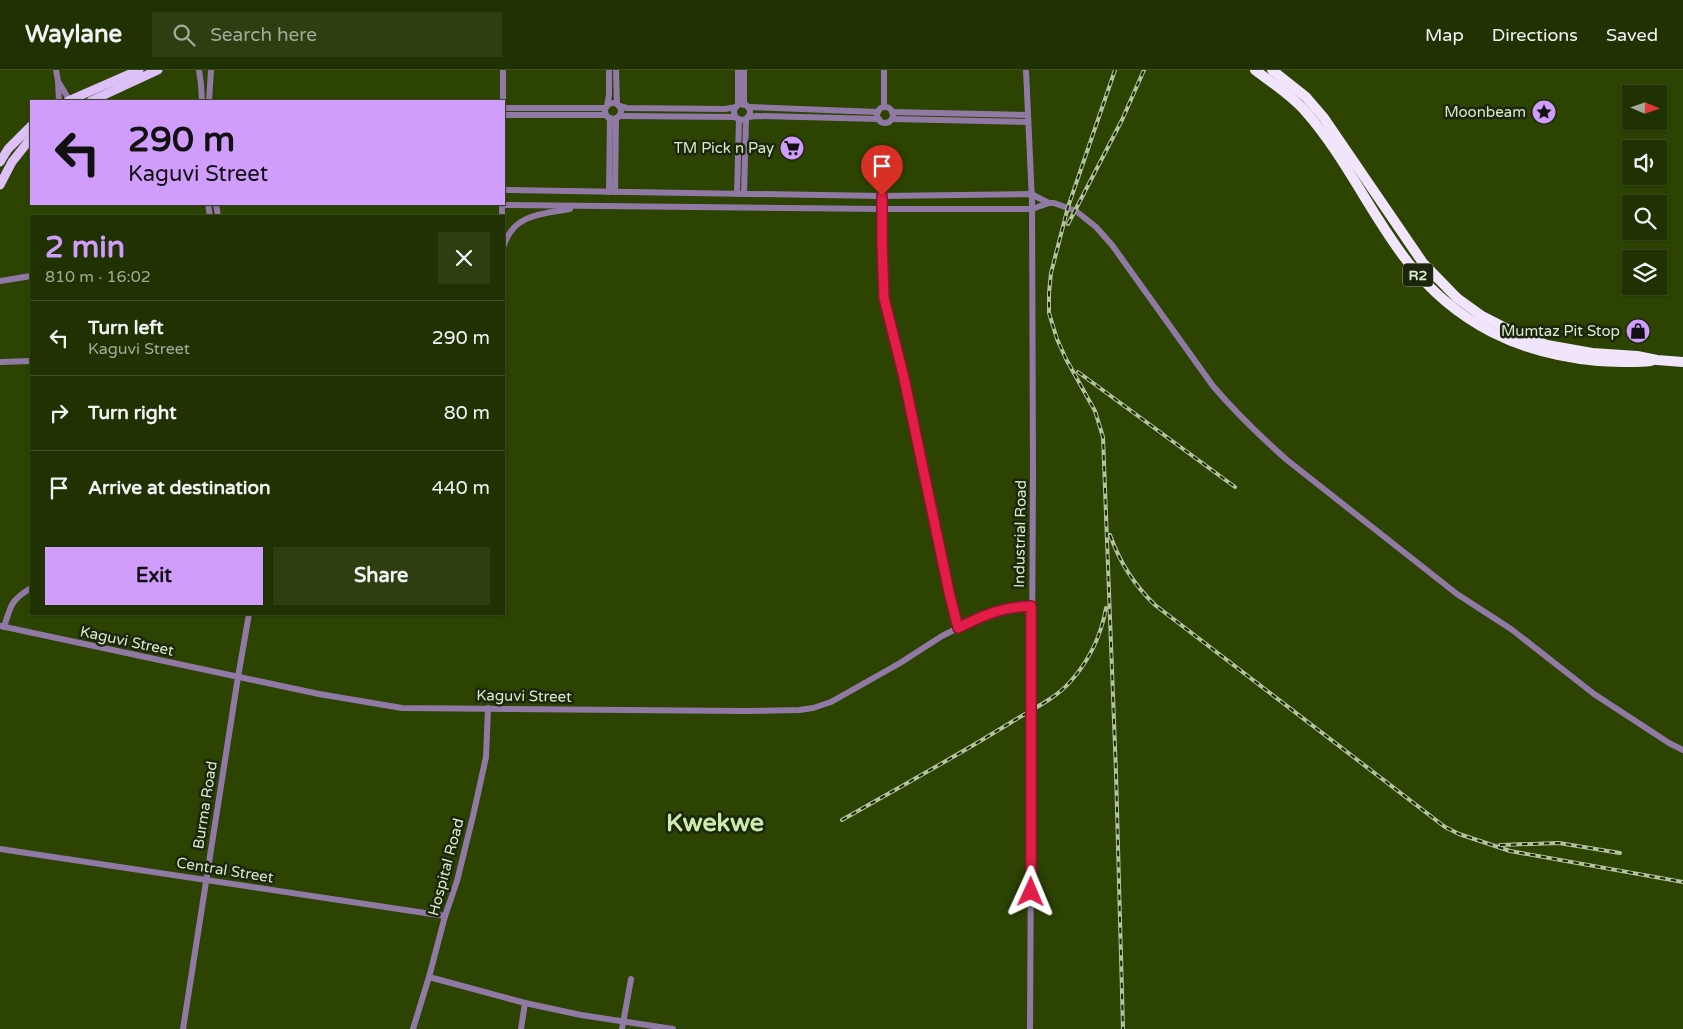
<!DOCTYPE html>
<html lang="en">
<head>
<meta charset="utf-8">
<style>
	:root { --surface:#213202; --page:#2d3e11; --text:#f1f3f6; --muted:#a2aa99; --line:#3e4d24; --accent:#d19dfd }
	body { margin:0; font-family:"Varela Round",sans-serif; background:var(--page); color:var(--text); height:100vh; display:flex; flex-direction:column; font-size:19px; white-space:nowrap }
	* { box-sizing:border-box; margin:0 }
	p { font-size:16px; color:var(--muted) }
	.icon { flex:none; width:28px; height:28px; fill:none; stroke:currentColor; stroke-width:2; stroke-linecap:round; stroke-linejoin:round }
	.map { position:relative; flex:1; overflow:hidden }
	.drawer { position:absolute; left:30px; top:145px; width:475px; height:400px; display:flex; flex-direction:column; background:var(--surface); border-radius:0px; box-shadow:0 1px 4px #0004,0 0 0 1px var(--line) }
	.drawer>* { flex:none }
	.top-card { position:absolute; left:30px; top:30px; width:475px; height:105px; border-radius:0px; box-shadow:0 1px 4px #0004,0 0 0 1px var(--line); background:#d19dfd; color:#111; overflow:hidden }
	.needle { width:32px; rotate:92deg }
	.controls { position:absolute; left:1622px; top:15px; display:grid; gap:10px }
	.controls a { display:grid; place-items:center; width:45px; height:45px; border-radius:0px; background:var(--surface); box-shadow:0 1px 4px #0004,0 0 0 1px var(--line); font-size:25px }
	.pin { position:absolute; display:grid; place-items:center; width:42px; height:42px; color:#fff; margin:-51px -21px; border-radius:50% 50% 50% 0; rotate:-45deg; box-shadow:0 0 5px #0007 }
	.pin .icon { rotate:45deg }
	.me { position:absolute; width:55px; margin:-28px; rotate:1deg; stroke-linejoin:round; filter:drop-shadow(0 0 4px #0008) }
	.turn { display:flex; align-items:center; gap:18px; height:105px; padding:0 15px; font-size:22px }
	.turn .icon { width:65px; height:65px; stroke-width:2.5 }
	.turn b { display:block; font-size:35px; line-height:42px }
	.round { display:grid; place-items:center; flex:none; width:52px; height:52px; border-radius:0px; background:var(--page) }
	.head { display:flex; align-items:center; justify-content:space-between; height:85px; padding:0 15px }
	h1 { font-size:30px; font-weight:700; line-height:38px; color:var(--accent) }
	.primary-button { display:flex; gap:10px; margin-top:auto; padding:10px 15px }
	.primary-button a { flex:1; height:58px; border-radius:0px; background:var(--accent); color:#111; font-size:20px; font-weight:700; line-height:58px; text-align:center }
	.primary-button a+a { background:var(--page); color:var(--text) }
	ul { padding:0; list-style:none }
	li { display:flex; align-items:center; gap:15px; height:75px; padding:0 15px; border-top:1px solid var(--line) }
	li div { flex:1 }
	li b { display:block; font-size:19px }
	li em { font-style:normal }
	header { display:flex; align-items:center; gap:30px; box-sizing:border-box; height:70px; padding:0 25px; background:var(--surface); border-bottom:1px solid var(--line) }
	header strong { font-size:24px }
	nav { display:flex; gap:28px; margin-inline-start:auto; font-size:18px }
	.search { width:350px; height:45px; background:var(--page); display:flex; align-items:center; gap:12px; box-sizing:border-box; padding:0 18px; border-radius:0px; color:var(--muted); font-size:19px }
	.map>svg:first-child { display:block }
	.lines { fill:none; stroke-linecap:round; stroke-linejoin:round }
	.minor { stroke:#9179a6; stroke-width:6 }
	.major { stroke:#ddc0f7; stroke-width:9 }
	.highway { stroke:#f0e5fb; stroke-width:10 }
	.rail-casing { stroke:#b3c49d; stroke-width:4 }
	.rail { stroke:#1b260d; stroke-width:2; stroke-dasharray:5.5; stroke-linecap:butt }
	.route-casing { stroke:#92132f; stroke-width:12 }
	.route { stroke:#e11d48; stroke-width:9 }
	.labels { text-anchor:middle; stroke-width:5; stroke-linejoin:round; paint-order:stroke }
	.shield { fill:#1b260d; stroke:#a0ae91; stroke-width:1 }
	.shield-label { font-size:14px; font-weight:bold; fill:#d9e9c9 }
	.poi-label { font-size:15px; fill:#d9e9c9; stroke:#1b260d; text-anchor:end }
	.street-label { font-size:15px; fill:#d9e9c9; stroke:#1b260d }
	.town-label { font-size:25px; font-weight:bold; fill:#cdebab; stroke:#1b260d }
</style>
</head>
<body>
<header>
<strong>Waylane</strong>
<div class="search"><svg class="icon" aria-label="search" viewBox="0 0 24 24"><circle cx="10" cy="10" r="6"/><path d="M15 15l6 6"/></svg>Search here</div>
<nav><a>Map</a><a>Directions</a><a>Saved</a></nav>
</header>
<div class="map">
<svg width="1683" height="959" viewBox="0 0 1683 959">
	<rect width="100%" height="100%" fill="#2c4302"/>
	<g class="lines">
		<g class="minor">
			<polyline points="56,0 58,11 59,31"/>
			<polyline points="199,0 201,14 202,31"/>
			<polyline points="503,0 503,31"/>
			<polyline points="616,0 617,34"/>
			<polyline points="744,0 744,35"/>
			<polyline points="884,0 884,37"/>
			<polyline points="1026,0 1032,131 1033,401 1030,959"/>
			<polyline points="59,13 70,31"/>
			<polyline points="209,31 211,0"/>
			<circle cx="613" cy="41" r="8"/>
			<circle cx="742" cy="42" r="8"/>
			<polyline points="738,35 738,0"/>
			<polyline points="607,36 609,25 609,0"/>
			<polyline points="619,36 627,38 725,39 736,37"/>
			<polyline points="748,37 878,42"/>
			<circle cx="885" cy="45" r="8"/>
			<polyline points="504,38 605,38"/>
			<polyline points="892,42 1027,45"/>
			<polyline points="504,45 606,45"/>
			<polyline points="619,46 735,47"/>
			<polyline points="748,47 757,46 879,49"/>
			<polyline points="892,49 1028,52"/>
			<path d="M504,120L882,126L1031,124L1049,133H1054L1076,141L1096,157L1112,175L1213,316C1236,343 1261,367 1287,390L1457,524L1511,559L1594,624L1669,673L1683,680"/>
			<polyline points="609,122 610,48"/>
			<polyline points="615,122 616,48"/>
			<polyline points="737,124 739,49"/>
			<polyline points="744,124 746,49"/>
			<polyline points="882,126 882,172 884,228 904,308 949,522 958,558"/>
			<polyline points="208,134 210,146"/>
			<polyline points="216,134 218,146"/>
			<polyline points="502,135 882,139 1032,139 1049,133"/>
			<polyline points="502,146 502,134"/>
			<path d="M504,175C514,144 542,144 570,139"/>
			<polyline points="0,211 31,206"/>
			<polyline points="0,292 31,291"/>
			<polyline points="0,556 319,624 402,638 745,641 799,640 813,638 831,632 900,593 942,566 978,548 1012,537 1031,536"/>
			<path d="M4,557C11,535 11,530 31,518"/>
			<polyline points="0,779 445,846"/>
			<polyline points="429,907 525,933 581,945 673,959"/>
			<polyline points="183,959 238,607 249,544"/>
			<polyline points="413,959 429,907 445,846 457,811 473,746 486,687 488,638"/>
			<polyline points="521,959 525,933"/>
			<polyline points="622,959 631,909"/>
		</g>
		<g class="major">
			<polyline points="68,31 139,0"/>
			<polyline points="91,31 158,0"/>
			<polyline points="0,92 8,79 31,56"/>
			<polyline points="0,115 12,92 31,68"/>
		</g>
		<g class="highway">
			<path d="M1255,0C1272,13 1291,25 1305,41C1345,86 1370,143 1407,191C1456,254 1520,284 1598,291C1616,292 1633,293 1651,291"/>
			<polyline points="1272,0 1306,27 1324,48 1423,193 1457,228 1482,246 1519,265 1547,275 1592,283 1637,286 1657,290 1683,292"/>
		</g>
		<defs>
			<g id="rail">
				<polyline points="1115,0 1068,137 1051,203 1049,223 1049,243 1057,269 1066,289 1095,341 1103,367 1116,703 1123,959"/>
				<polyline points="1068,154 1122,50 1144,0"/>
				<polyline points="1078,302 1235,417"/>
				<path d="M1110,465C1120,493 1134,515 1155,535L1445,757L1459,764L1510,781L1683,812"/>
				<path d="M842,750C898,718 955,687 1010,653C1030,640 1054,630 1070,612C1089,591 1101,566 1106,538"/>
				<polyline points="1500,775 1559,773 1620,783"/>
			</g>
		</defs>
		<use href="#rail" class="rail-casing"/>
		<use href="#rail" class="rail"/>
	</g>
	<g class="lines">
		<defs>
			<path id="route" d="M882,126V172L884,228L904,308L949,522L958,558C983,545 1003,537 1031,536V822"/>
		</defs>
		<use href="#route" class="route-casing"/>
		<use href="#route" class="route"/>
	</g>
	<defs>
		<symbol id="sight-disc" viewBox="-11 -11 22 22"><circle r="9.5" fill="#d19dfd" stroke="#1b260d"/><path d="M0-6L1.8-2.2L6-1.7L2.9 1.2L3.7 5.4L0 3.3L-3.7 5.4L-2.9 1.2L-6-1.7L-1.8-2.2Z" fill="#111"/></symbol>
		<symbol id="supermarket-disc" viewBox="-11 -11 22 22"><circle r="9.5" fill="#d19dfd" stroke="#1b260d"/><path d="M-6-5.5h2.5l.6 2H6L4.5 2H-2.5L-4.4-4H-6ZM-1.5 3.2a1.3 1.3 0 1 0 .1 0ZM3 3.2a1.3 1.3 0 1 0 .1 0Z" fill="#111"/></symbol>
		<symbol id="shop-disc" viewBox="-11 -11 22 22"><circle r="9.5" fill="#d19dfd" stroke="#1b260d"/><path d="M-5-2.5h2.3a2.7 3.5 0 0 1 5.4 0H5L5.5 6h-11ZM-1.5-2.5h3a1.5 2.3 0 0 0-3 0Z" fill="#111"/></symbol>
	</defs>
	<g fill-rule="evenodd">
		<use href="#sight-disc" x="1530" y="28" width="28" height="28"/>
		<use href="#supermarket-disc" x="778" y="64" width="28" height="28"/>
		<use href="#shop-disc" x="1624" y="247" width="28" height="28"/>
	</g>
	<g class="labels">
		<rect class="shield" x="1403" y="193.5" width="30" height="23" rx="4"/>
		<g class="shield-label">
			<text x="1418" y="210">R2</text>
		</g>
		<g class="poi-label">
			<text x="1526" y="47">Moonbeam</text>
			<text x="774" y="83">TM Pick n Pay</text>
			<text x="1620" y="266">Mumtaz Pit Stop</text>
		</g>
		<g class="street-label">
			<text transform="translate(1020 464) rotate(-89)" y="5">Industrial Road</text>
			<text transform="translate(127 571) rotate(12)" y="5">Kaguvi Street</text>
			<text transform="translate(524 626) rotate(1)" y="5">Kaguvi Street</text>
			<text transform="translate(205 735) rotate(-81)" y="5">Burma Road</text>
			<text transform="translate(446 797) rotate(-75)" y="5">Hospital Road</text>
			<text transform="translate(225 800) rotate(9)" y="5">Central Street</text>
		</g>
		<g class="town-label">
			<text x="715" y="761">Kwekwe</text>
		</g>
	</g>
</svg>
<div class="controls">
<a><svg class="needle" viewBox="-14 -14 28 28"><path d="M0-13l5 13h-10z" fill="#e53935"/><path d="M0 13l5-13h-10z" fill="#a2aa99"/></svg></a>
<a><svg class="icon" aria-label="sound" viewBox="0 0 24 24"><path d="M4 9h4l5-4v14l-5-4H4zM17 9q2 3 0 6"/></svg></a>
<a><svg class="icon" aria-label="search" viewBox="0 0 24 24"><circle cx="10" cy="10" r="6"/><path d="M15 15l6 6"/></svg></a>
<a><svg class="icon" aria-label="layers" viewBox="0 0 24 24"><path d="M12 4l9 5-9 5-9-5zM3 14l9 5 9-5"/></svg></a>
</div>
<div class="pin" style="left:882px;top:126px;background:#d93025"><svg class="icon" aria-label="arrive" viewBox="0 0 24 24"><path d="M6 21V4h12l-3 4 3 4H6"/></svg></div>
<svg class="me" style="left:1031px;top:822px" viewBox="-20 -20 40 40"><path d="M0-17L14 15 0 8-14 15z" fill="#e11d48" stroke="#fff" stroke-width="4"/></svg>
<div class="top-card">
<div class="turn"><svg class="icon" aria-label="left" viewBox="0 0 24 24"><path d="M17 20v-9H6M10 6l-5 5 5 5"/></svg><div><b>290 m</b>Kaguvi Street</div></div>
</div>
<section class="drawer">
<div class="head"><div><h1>2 min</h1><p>810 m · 16:02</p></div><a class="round"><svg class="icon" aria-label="close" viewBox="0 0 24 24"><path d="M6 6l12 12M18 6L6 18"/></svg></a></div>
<ul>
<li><svg class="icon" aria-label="left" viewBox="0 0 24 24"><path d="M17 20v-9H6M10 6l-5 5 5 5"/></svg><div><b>Turn left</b><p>Kaguvi Street</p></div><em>290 m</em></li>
<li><svg class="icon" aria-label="right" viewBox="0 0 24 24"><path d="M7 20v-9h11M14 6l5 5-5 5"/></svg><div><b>Turn right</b></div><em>80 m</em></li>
<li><svg class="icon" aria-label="arrive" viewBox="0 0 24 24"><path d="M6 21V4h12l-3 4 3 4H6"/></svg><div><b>Arrive at destination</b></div><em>440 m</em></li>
</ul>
<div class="primary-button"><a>Exit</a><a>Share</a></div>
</section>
</div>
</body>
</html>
